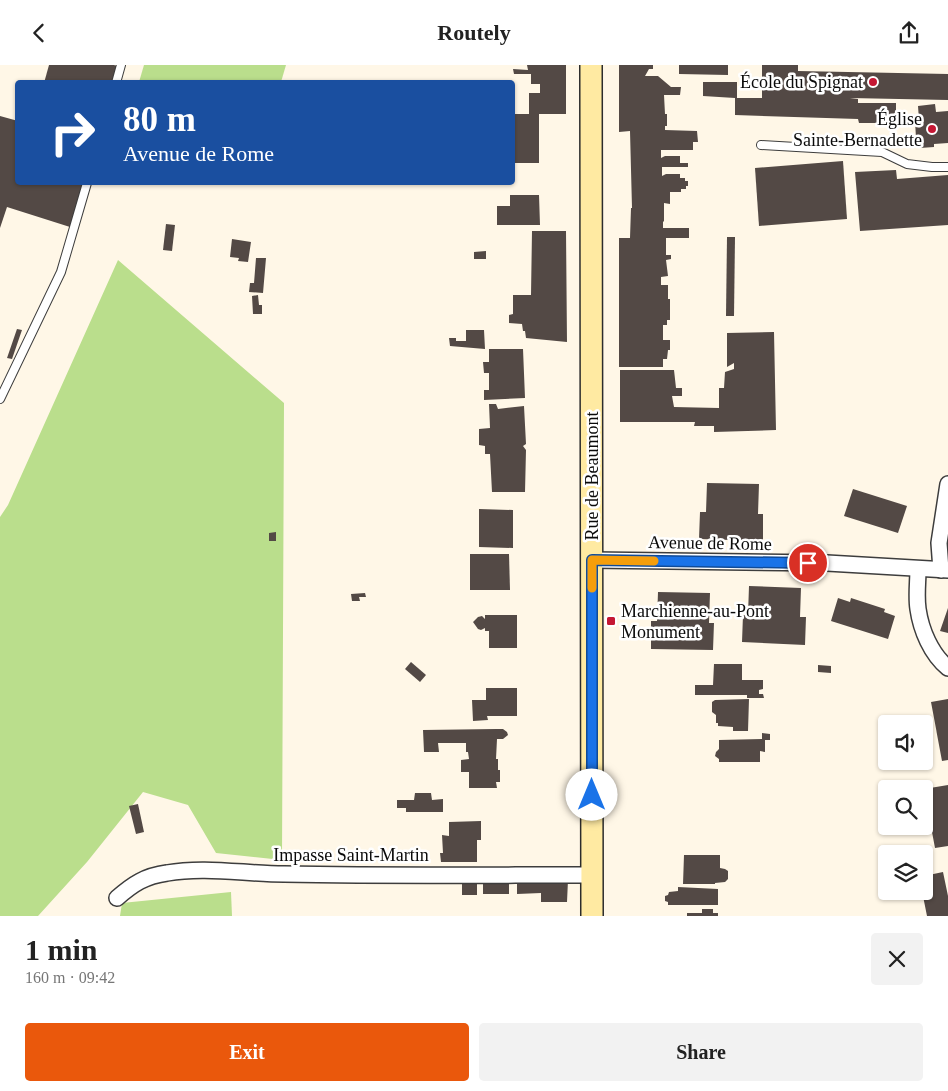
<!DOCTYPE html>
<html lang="en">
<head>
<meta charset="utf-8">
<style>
	:root { --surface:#fff; --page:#f2f2f2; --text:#222; --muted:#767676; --accent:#ea580c }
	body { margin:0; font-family:"Times New Roman",serif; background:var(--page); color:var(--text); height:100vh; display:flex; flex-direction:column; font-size:19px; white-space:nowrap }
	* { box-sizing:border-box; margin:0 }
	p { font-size:16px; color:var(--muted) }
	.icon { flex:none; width:28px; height:28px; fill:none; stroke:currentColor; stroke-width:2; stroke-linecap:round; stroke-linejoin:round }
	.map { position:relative; height:851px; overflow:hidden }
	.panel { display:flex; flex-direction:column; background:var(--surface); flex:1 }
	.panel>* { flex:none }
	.guide { position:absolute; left:15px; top:15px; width:500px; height:105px; border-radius:5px; box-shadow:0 1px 4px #0004; background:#1a4fa0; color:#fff; overflow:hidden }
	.buttons { position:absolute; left:878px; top:650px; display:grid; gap:10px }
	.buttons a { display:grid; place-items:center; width:55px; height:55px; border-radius:5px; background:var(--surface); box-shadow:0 1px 4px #0004; font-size:25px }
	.pin { position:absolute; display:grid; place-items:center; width:42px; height:42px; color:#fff; margin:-21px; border:2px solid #fff; border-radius:50%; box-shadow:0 1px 5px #0007 }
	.me { position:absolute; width:55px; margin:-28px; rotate:0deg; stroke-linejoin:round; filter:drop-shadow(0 0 4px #0008) }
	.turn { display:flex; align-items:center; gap:18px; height:105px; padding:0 25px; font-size:22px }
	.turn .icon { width:65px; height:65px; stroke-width:2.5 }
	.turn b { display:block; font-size:35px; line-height:42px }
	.round { display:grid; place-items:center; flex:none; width:52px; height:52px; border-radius:5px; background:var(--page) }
	.head { display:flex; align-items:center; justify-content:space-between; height:85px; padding:0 25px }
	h1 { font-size:30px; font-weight:600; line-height:38px }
	.primary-button { display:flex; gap:10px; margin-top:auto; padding:10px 25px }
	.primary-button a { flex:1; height:58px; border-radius:5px; background:var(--accent); color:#fff; font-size:20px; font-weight:600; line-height:58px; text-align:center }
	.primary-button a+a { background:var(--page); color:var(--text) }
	header { display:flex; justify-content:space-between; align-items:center; height:65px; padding:0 25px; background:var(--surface); font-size:22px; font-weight:600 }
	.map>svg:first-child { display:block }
	.forest { fill:#bade8c }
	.building { fill:#534945 }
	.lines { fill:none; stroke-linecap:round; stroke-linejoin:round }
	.service-casing { stroke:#3d3d3d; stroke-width:10 }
	.minor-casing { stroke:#3d3d3d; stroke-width:18 }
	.secondary-casing { stroke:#2c2c2c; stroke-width:24 }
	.service { stroke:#fff; stroke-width:8 }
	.minor { stroke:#fff; stroke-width:15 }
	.secondary { stroke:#ffeaa2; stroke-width:21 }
	.route-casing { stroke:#114b97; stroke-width:12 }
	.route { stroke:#1a73e8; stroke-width:9 }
	.slow { stroke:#f59e0b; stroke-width:9 }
	.poi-dot { fill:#c51733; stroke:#fff; stroke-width:2 }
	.labels { text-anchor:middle; stroke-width:5; stroke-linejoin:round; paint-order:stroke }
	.poi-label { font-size:18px; fill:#0a0a0a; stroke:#fff; text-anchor:end }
	.street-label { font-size:18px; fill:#0a0a0a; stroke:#fff }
</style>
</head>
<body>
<header><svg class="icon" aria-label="back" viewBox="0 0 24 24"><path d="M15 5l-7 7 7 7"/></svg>Routely<svg class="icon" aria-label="share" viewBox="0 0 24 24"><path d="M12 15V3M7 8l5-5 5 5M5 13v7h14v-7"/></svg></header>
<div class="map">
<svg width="948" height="851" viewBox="0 0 948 851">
	<rect width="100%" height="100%" fill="#fff7e7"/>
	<g class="forest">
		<polygon points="144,0 286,0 281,17 139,17"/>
		<polygon points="118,195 284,338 282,795 216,788 188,740 143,727 87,797 38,851 0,851 0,452 8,440"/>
		<polygon points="231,827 232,851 120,851 122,838"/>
	</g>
	<g class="building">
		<polygon points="49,0 114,0 117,1 112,18 44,18"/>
		<polygon points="527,0 566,0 566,49 539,49 539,98 512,98 512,49 529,49 529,28 540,28 540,19 531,19 531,9 514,9 513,4 528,5"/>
		<polygon points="619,0 653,0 653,4 649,4 645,11 658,11 671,22 681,22 680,30 664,30 665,49 667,49 667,61 665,61 665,65 697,66 698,77 693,77 693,85 661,85 661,93 665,91 680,91 680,98 688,98 688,102 662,102 662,111 666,109 680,109 680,113 685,113 685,116 688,116 688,121 686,121 686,124 681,124 681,127 670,127 670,139 664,138 664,156 663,157 663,163 689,163 689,173 666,173 666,190 671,190 671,194 666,195 668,211 661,212 661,220 668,220 668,234 670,234 670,255 667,255 667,260 663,260 663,275 670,275 670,285 668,285 667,294 663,294 663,302 619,302 619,173 630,173 631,143 632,143 630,66 619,67"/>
		<polygon points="679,0 728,0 728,10 679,9"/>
		<polygon points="762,0 798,0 798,6 948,9 948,35 850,33 858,34 858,38 896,38 896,58 859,58 858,54 735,50 735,33 703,31 703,17 737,17 737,33 762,33"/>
		<polygon points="935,39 936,47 948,46 948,78 934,79 934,82 920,83 919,72 916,73 915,56 919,55 918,41"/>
		<polygon points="0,51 18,56 18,118 83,118 70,162 7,142 0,163"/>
		<polygon points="843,96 847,154 759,161 755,103"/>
		<polygon points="896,105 897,114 948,110 948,160 860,166 855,107"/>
		<polygon points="510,130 539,130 540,160 497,160 497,141 510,141"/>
		<polygon points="166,159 175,160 172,186 163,185"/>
		<polygon points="532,166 566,166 567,277 526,273 525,266 523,266 522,259 509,258 509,250 513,249 513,230 531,230"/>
		<polygon points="727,172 735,172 734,251 726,251"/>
		<polygon points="232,174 251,177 248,197 238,196 239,193 230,192"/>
		<polygon points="486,186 486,194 474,194 474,187"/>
		<polygon points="256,193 266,193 263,228 249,227 250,218 254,218"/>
		<polygon points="258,230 259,240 262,240 262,249 253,249 252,231"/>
		<polygon points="17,264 22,265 12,294 7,293"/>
		<polygon points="466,265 484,265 485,284 450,281 449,273 456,273 456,276 466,276"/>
		<polygon points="774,267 776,365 714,367 714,361 694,361 695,357 620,357 620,305 674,305 676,323 682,323 682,331 672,331 674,342 719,343 719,323 724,323 725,307 734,304 734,298 727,302 727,268"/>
		<polygon points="489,284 523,284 525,333 484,335 484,325 489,325 489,308 484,308 483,297 489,297"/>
		<polygon points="489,339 496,339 498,344 524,341 526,379 523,381 526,385 525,427 492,427 490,389 485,389 485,381 479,380 479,364 490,363"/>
		<polygon points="707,418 759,419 758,449 763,449 763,476 699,474 700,447 706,447"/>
		<polygon points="853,424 907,441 898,468 844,451"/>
		<polygon points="479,444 513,445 513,483 479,482"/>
		<polygon points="276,467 276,476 269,476 269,468"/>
		<polygon points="470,489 509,489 510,525 470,525"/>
		<polygon points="749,521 801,523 800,552 806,552 805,580 742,577 743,550 748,550"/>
		<polygon points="658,527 710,528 709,558 714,558 713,585 651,584 651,556 657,556"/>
		<polygon points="365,528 366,532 359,532 360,536 352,536 351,529"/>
		<polygon points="838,533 850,537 851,533 885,544 884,547 895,551 888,574 831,556"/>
		<polygon points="948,543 948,568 940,566"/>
		<polygon points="485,550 517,550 517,583 489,583 489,566 485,566 485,563 481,565 478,564 473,557 478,552 482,551 485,554"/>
		<polygon points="411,597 426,610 420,617 405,604"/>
		<polygon points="714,599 742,599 742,615 763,615 763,624 759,625 759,629 763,629 764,633 747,633 747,630 695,630 695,620 713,620"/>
		<polygon points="818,600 831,601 831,608 818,607"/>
		<polygon points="486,623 517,623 517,651 487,651 488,655 473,656 472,635 486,635"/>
		<polygon points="749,634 748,666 733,666 733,662 718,661 718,658 716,658 716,650 712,647 712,637 715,635"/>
		<polygon points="948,634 948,695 942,696 931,637"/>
		<polygon points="496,664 503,664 507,667 508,670 503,674 497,674 496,694 498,694 498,705 500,705 500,717 496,717 497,723 469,723 469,707 461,707 461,695 469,694 468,687 466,687 466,678 438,678 439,687 424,687 423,665"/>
		<polygon points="762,668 770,669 770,675 765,675 765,687 760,686 760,697 719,697 719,694 715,691 716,687 719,684 719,675 762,674"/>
		<polygon points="948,720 948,781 935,783 924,724"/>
		<polygon points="415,728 431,728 432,735 443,734 443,747 406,747 406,743 397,743 397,735 414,735"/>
		<polygon points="138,739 144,767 136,769 129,741"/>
		<polygon points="481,756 481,775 477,775 477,797 441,797 440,788 443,788 442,770 449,771 449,757"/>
		<polygon points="684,790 720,790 720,803 725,804 728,806 728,814 725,817 715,818 715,819 683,819"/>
		<polygon points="943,807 948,831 948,851 927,851 922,826 924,826 924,811"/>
		<polygon points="517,815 568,815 567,837 541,837 541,828 517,829"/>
		<rect x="483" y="816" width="26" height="13"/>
		<rect x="462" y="818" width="15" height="12"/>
		<polygon points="678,822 718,824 718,840 668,840 668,837 665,836 665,831 668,830 669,827 678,826"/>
		<polygon points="702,844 713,844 713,848 718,848 718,851 687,851 687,848 702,848"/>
	</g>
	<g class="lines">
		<defs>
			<g id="service">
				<polyline points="116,18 121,0"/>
				<polyline points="761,80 882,87 907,99 932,102 948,102"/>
				<polyline points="0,334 61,207 87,118"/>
			</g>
			<g id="minor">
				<polyline points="592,495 827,498 948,505"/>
				<path d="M918,504C918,517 916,531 918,544C921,565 931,589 948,603"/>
				<polyline points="941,505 939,478 948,419"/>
				<path d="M117,833C133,819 145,811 167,808C205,801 245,809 284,809C387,811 490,810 592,810"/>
			</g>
			<polyline id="secondary" points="591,0 592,851"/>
		</defs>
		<use href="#service" class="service-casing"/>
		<use href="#minor" class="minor-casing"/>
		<use href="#secondary" class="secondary-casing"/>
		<use href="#service" class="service"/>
		<use href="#minor" class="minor"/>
		<use href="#secondary" class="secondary"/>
	</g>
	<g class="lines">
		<defs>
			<polyline id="route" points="592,730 592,495 808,498"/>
		</defs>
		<use href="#route" class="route-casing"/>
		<use href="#route" class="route"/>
		<polyline class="slow" points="592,523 592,495 654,496"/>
	</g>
	<g class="poi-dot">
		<circle cx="873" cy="17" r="5"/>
		<circle cx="932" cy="64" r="5"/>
		<rect x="606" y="551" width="10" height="10" rx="2.5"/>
	</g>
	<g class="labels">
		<g class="poi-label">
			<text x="863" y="23">École du Spignat</text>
			<text x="922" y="60">Église<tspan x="922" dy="21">Sainte-Bernadette</tspan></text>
			<text x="621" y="552" text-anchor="start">Marchienne-au-Pont<tspan x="621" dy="21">Monument</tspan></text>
		</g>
		<g class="street-label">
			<text transform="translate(592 411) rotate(-90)" y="6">Rue de Beaumont</text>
			<text transform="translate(710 478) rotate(1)" y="6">Avenue de Rome</text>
			<text x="351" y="796">Impasse Saint-Martin</text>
		</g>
	</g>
</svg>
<div class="buttons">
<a><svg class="icon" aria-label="sound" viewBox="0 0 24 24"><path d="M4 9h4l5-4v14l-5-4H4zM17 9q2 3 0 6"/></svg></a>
<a><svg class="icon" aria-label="search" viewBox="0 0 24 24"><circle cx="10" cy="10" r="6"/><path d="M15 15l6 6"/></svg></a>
<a><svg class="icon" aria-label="layers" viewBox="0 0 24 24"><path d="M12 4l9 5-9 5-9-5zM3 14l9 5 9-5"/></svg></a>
</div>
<div class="pin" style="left:808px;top:498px;background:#d93025"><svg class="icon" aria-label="arrive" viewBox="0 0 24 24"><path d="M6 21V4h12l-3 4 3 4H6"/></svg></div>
<svg class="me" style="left:592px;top:730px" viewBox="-20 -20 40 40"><circle r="19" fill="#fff"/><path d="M0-13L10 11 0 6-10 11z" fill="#1a73e8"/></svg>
<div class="guide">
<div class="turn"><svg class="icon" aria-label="right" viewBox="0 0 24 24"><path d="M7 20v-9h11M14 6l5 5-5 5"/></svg><div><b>80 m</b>Avenue de Rome</div></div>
</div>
</div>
<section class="panel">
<div class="head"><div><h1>1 min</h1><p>160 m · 09:42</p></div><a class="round"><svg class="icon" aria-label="close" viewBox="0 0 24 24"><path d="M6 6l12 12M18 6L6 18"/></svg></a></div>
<div class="primary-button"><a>Exit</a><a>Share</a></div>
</section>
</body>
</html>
